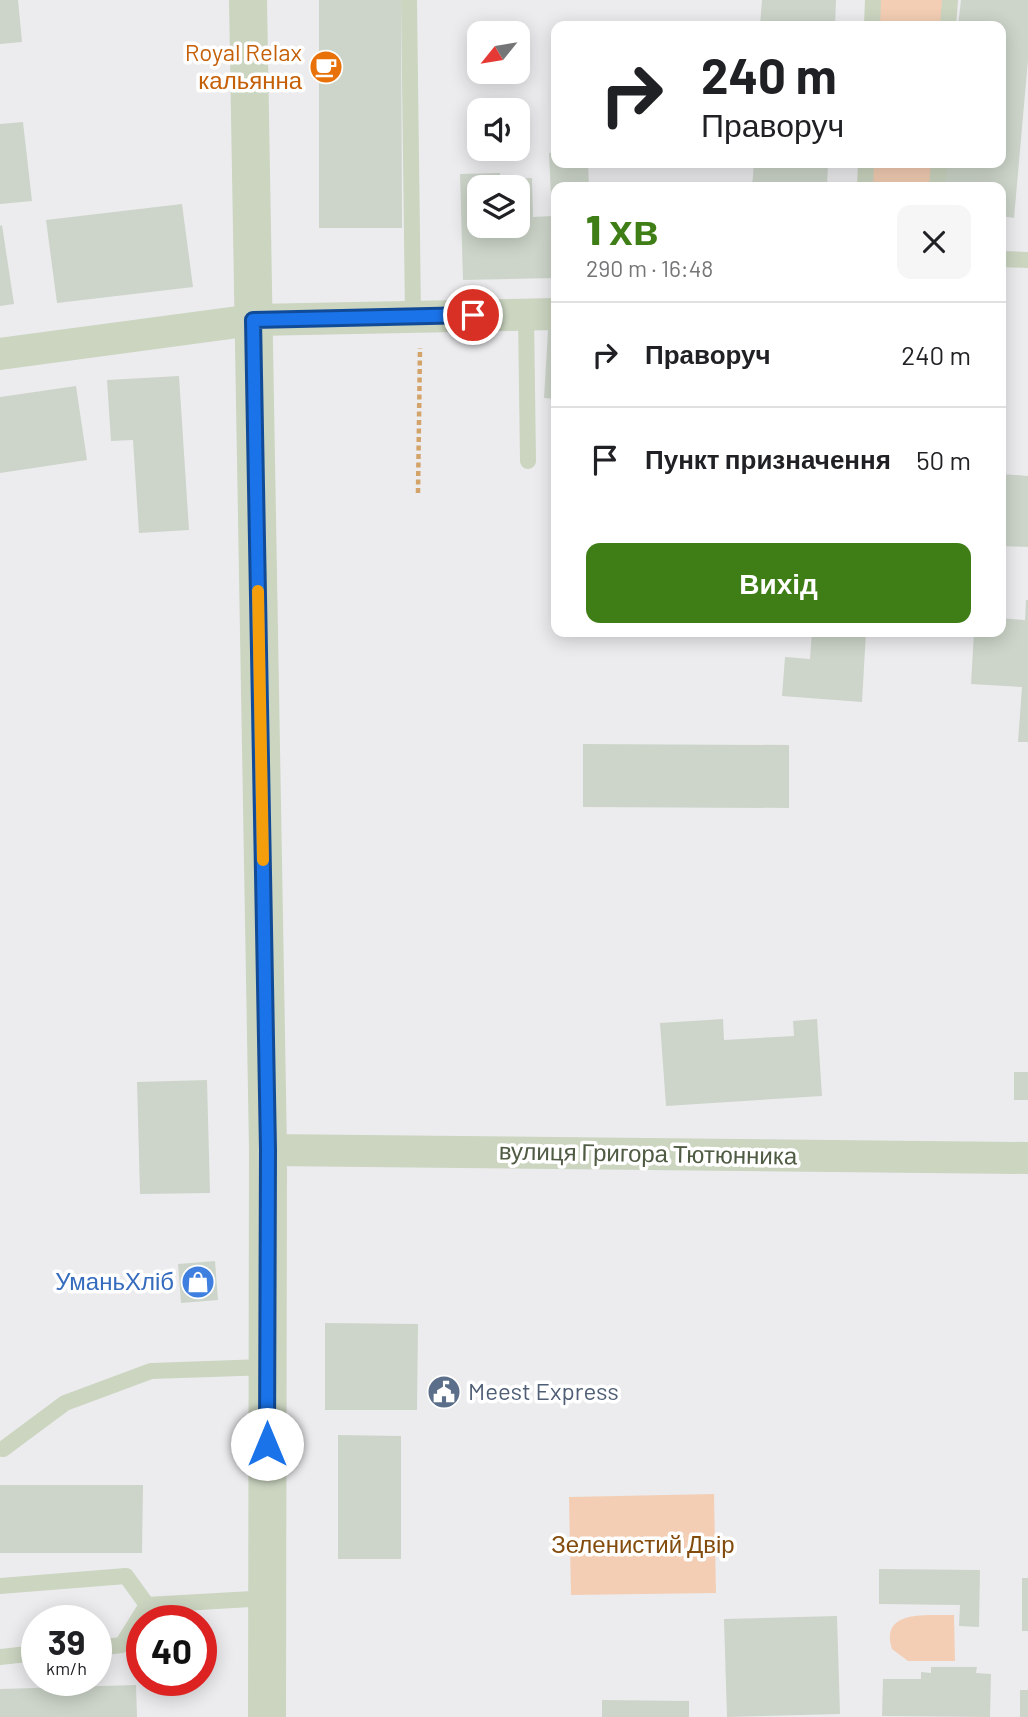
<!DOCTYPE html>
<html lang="uk">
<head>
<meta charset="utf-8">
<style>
	:root { --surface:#fff; --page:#f6f6f6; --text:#202124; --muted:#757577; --line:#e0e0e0; --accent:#3f7e16 }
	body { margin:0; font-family:Barlow,sans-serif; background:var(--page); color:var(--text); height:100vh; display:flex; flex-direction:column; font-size:26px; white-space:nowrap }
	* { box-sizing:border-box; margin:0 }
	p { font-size:23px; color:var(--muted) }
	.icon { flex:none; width:38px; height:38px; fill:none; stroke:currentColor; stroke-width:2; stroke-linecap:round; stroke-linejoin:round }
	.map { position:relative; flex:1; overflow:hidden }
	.drawer { position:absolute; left:551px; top:182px; width:455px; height:455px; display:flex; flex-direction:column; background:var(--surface); border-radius:14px; box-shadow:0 4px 18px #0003 }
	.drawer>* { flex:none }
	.banner { position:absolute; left:551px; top:21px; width:455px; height:147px; border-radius:14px; box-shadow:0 4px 18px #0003; background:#fff; color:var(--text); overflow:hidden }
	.needle { width:46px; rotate:240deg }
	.buttons { position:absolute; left:467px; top:21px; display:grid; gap:14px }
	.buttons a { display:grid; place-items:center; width:63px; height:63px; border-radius:14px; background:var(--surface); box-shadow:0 4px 18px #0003; font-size:35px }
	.speed { position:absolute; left:21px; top:1605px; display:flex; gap:14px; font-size:35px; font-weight:700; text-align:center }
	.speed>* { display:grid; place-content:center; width:91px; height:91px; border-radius:50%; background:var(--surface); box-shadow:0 4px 18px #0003; line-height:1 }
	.speed small { font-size:18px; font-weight:400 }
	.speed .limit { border:10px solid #d22; background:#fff; color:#111 }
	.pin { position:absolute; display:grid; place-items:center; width:60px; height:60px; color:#fff; margin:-30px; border:4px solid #fff; border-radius:50%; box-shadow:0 2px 7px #0007 }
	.me { position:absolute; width:77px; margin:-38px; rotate:0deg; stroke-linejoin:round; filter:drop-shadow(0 0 5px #0008) }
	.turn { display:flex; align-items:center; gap:24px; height:147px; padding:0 35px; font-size:32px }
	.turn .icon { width:91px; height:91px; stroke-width:2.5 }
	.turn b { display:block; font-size:49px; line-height:60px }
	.round { display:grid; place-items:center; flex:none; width:74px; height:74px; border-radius:14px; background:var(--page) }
	.headline { display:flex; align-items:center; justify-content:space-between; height:119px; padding:0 35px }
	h1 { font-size:42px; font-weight:800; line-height:52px; color:var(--accent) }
	.action { display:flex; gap:14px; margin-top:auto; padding:14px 35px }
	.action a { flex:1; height:80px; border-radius:14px; background:var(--accent); color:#fff; font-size:28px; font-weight:800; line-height:80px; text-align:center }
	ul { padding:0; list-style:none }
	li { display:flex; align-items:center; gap:21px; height:105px; padding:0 35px; border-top:2px solid var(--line) }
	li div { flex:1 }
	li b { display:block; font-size:26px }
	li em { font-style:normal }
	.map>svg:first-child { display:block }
	.green { fill:#f3ceb4 }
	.building { fill:#cdd5ca }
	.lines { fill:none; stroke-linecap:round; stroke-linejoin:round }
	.path { stroke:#d4a369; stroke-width:4.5; stroke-dasharray:5 3.5; stroke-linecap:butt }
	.service { stroke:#cbd5c0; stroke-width:16 }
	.minor { stroke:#cbd5c0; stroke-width:32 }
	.tertiary { stroke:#cbd5c0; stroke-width:38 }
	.route-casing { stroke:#114b97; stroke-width:18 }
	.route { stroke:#1a73e8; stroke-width:12 }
	.slow { stroke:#f59e0b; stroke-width:12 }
	.labels { text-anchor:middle; stroke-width:7; stroke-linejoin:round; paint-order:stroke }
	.food-label { font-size:24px; fill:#c56008; stroke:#fff; text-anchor:end }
	.street-label { font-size:24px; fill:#4f5b43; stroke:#fff }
	.shop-label { font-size:24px; fill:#366cbe; stroke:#fff; text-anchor:end }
	.service-label { font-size:24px; fill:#4e5e75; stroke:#fff; text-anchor:start }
	.park-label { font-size:24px; fill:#834c0d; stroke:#fff }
</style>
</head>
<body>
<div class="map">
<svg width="1028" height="1717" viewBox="0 0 1028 1717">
	<rect width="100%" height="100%" fill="#ececef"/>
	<g class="green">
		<polygon points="878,0 944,0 942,26 877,26"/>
		<polygon points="872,163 933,163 931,187 871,187"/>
		<polygon points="714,1494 716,1593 571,1595 569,1497"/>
		<path d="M954,1615L955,1661H908L892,1649C879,1608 930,1616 954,1615Z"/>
	</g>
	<g class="building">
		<polygon points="0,0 18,0 22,42 0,44"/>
		<polygon points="319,0 401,0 402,228 319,228"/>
		<polygon points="762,0 836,0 835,26 760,26"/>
		<polygon points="961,0 1028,0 1028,60 1014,218 1001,216 1001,187 944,187 946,163 1001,163 1001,26 958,26"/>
		<polygon points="23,122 32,201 0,204 0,124"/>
		<polygon points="556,152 556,163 588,163 589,187 556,187 556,278 463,280 460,174 500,173 501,187 480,187 480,226 518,226 518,187 511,187 511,179 532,178 533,217 552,216 549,153"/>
		<polygon points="754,163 828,163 827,187 752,187"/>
		<polygon points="182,204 193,287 57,303 46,220"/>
		<polygon points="2,225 14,304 0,306 0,226"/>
		<polygon points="548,330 556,330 556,399 544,398"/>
		<polygon points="179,376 189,530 139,533 133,440 111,441 107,380"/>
		<polygon points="76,386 87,460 0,473 0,397"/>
		<polygon points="1001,474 1028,476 1028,547 1001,546"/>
		<polygon points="1026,600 1028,600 1028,742 1018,742 1022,687 971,684 974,632 1001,632 1001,618 1025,620"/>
		<polygon points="812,632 866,632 862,702 782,696 785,657 810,659"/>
		<polygon points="583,744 789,745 789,808 583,807"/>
		<polygon points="723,1019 724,1040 794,1036 793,1021 817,1019 822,1096 666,1106 660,1023"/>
		<rect x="1014" y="1072" width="14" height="28"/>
		<polygon points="207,1080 210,1193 140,1194 137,1082"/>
		<polygon points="215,1261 218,1300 181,1303 178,1264"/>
		<polygon points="325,1323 418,1324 417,1410 325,1410"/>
		<polygon points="338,1435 401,1436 401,1559 338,1559"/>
		<polygon points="0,1485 143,1485 142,1553 0,1553"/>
		<polygon points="879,1569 980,1570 979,1627 959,1626 960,1605 879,1604"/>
		<rect x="1022" y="1578" width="6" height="53"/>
		<polygon points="837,1616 840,1714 727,1717 724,1619"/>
		<polygon points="931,1667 977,1667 976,1673 991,1674 990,1717 882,1716 883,1679 921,1679 921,1672 931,1673"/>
		<polygon points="136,1685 137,1717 0,1717 0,1689"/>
		<rect x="1020" y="1690" width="8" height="27"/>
		<polygon points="602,1700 689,1701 689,1717 602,1717"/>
	</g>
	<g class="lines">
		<polyline class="path" points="418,493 420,348"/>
		<g class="service">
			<polyline points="409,0 413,315"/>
			<polyline points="872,26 873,0"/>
			<polyline points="948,26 950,0"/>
			<polyline points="865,187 866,163"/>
			<polyline points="937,187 939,163"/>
			<polyline points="1001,259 1028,260"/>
			<polyline points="526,315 528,461"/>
			<polyline points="3,1449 65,1403 151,1371 267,1367"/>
			<polyline points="0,1586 126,1576 147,1605"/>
			<polyline points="96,1648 122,1645 147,1605 267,1598"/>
			<polyline points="0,1657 37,1653"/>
		</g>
		<g class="minor">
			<polyline points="0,354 253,320 556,314"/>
			<polyline points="268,1150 1028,1158"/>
		</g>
		<polyline class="tertiary" points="248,0 268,1150 267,1717"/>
	</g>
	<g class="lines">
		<defs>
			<polyline id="route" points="267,1444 268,1150 253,320 473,315"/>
		</defs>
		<use href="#route" class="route-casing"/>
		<use href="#route" class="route"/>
		<polyline class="slow" points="258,591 263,860"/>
	</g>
	<defs>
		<symbol id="cafe-disc" viewBox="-11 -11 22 22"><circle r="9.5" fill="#e8710a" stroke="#fff"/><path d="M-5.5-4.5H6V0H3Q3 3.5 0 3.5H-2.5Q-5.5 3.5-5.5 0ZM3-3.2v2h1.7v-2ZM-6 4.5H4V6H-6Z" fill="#fff"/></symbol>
		<symbol id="shop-disc" viewBox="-11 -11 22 22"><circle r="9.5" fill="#3f7fe0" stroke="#fff"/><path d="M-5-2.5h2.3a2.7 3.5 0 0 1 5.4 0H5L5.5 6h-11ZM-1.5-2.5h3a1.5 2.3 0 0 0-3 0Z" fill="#fff"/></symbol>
		<symbol id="civic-disc" viewBox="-11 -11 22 22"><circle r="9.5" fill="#5c6f8a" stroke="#fff"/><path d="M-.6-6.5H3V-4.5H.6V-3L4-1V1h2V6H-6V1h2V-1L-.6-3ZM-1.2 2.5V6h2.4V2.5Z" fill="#fff"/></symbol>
	</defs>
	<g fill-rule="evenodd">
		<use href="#cafe-disc" x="307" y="48" width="38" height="38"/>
		<use href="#shop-disc" x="179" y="1263" width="38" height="38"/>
		<use href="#civic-disc" x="425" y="1373" width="38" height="38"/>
	</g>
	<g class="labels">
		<g class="food-label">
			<text x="302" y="61">Royal Relax<tspan x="302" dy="28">кальянна</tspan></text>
		</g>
		<g class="street-label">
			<text transform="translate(648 1154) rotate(1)" y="8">вулиця Григора Тютюнника</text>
		</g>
		<g class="shop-label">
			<text x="174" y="1290">УманьХліб</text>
		</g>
		<g class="service-label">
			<text x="468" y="1400">Meest Express</text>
		</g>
		<g class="park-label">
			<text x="643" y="1553">Зеленистий Двір</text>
		</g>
	</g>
</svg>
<div class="buttons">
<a><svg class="needle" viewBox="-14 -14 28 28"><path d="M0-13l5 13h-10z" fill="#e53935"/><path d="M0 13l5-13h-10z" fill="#757577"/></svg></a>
<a><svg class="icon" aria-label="sound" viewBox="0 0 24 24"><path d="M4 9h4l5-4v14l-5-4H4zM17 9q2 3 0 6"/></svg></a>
<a><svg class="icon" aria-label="layers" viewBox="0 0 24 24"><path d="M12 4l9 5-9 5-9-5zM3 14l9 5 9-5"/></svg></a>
</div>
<div class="speed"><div>39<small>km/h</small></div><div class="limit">40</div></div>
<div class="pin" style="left:473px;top:315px;background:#d93025"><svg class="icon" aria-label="arrive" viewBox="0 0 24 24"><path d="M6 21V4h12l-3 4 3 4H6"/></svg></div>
<svg class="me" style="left:267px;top:1444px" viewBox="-20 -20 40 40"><circle r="19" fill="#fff"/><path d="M0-13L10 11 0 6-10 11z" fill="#1a73e8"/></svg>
<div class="banner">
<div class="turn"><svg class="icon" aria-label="right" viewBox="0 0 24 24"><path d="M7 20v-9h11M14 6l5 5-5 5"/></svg><div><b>240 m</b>Праворуч</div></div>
</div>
<section class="drawer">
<div class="headline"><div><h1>1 хв</h1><p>290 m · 16:48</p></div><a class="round"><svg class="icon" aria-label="close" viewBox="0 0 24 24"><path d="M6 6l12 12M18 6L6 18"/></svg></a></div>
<ul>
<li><svg class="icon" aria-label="right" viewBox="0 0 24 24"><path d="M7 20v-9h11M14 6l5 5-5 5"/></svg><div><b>Праворуч</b></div><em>240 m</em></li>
<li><svg class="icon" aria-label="arrive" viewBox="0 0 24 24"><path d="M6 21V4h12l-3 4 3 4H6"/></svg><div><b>Пункт призначення</b></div><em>50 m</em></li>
</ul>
<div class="action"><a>Вихід</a></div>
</section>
</div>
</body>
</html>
